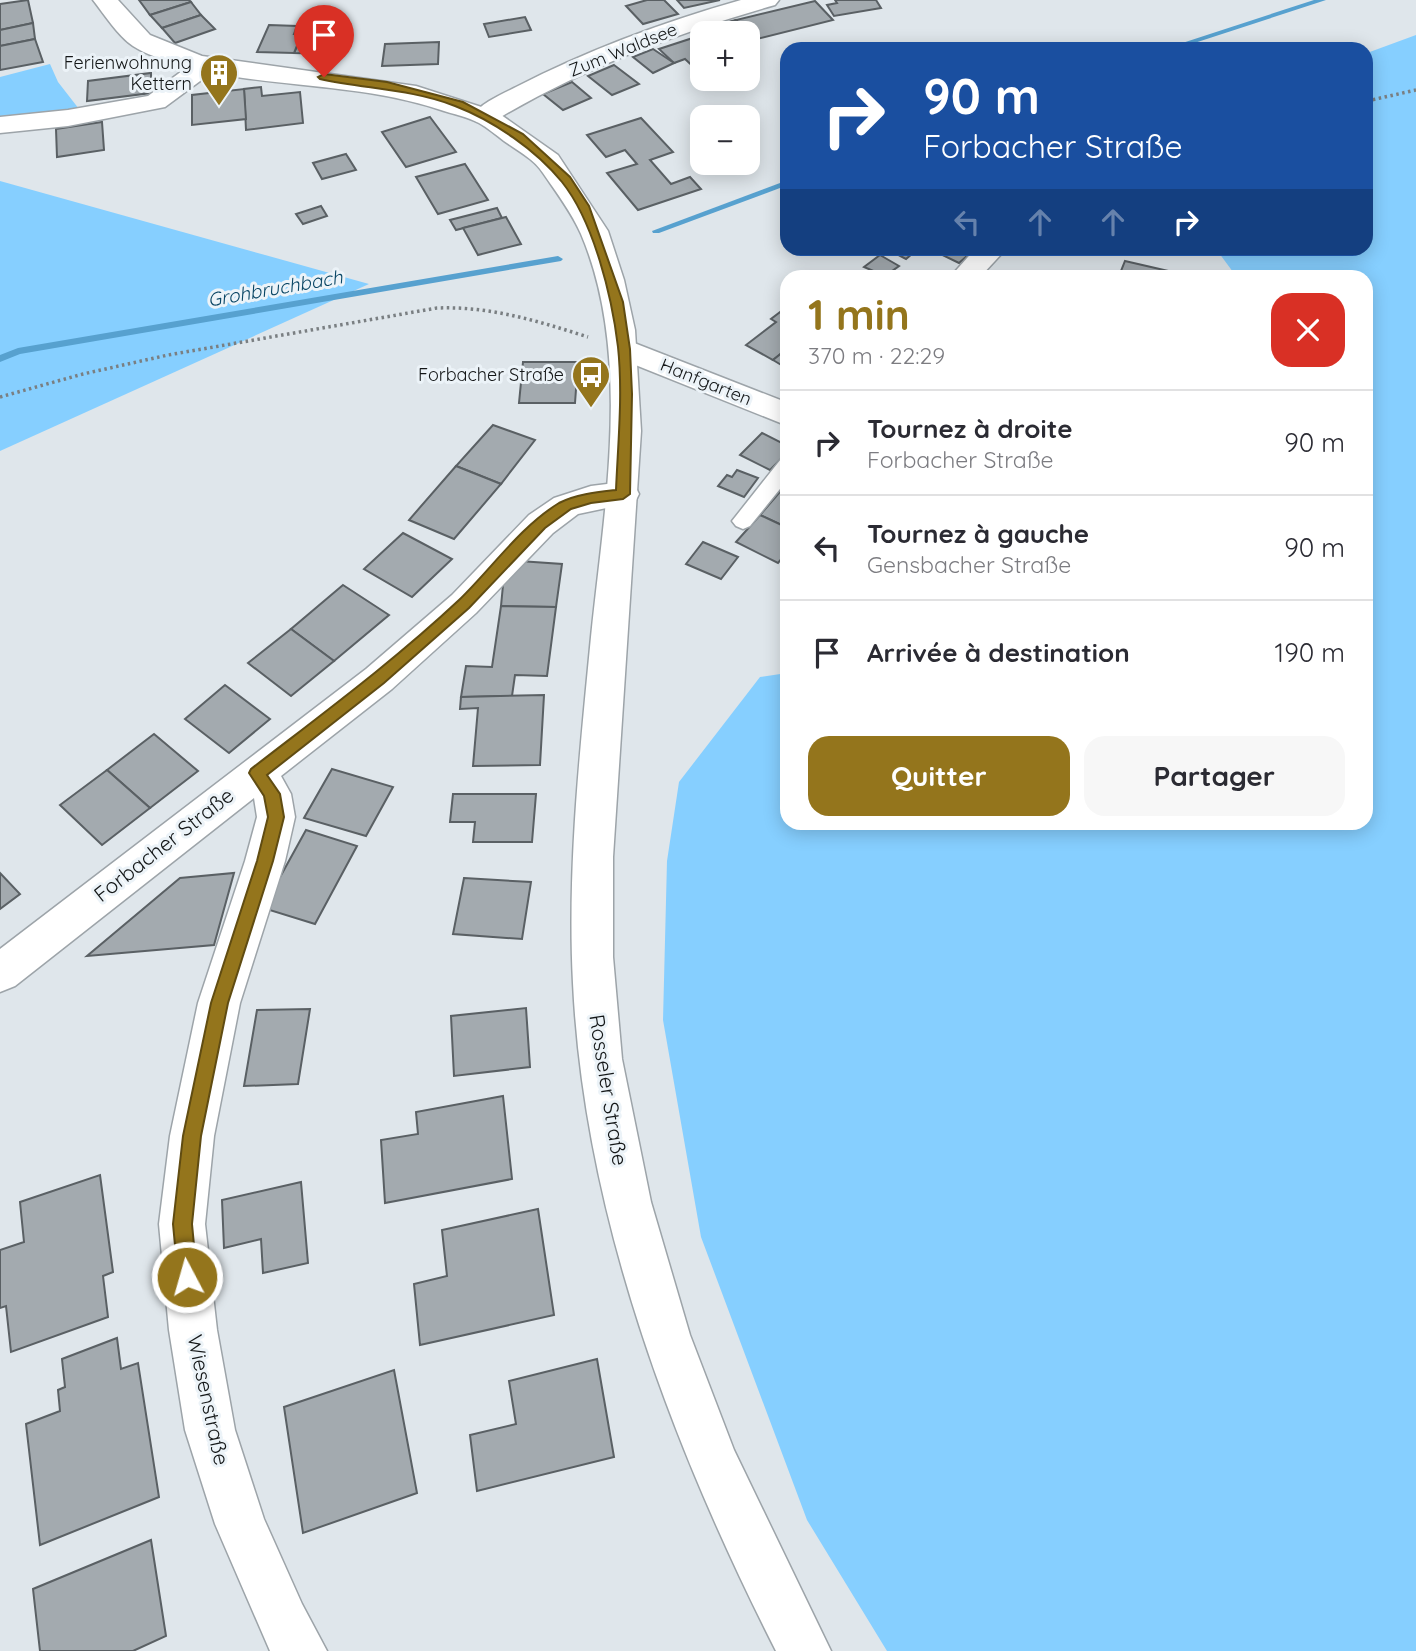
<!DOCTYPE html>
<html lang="fr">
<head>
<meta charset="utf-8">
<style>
	:root { --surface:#fff; --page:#f7f7f7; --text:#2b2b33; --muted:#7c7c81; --line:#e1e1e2; --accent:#94751c }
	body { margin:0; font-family:Quicksand,sans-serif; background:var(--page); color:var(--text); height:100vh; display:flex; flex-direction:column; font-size:26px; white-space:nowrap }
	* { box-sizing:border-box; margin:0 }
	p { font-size:23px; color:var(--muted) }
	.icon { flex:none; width:38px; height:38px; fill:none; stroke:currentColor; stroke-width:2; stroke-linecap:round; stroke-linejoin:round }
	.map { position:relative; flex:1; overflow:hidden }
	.sheet { position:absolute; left:780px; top:270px; width:593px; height:560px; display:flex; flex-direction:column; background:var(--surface); border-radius:21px; box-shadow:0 4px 18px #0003 }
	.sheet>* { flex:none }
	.banner { position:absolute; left:780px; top:42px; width:593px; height:214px; border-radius:21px; box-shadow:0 4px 18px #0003; background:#1a4fa0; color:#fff; overflow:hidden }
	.buttons { position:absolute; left:690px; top:21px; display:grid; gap:14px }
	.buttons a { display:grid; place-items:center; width:70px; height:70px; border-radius:14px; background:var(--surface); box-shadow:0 4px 18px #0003; font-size:35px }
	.pin { position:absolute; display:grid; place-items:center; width:60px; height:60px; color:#fff; margin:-72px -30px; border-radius:50% 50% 50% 0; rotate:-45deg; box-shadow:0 0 7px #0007 }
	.pin .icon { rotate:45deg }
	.me { position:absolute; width:77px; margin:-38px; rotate:354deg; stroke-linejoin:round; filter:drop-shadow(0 0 5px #0008) }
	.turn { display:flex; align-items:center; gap:24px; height:147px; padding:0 28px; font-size:32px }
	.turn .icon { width:91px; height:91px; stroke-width:2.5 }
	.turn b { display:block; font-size:49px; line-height:60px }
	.lanes { display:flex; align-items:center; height:66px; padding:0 28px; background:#0003; justify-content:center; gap:35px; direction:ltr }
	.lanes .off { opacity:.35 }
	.round { display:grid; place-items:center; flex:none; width:74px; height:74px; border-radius:21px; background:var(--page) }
	.headline { display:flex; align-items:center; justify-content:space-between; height:119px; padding:0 28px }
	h1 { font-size:42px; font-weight:800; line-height:52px; color:var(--accent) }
	.cta { display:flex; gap:14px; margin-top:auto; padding:14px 28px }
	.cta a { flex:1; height:80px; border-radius:21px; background:var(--accent); color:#fff; font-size:28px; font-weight:800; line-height:80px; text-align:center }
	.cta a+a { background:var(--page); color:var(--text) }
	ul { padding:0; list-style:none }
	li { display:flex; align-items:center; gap:21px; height:105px; padding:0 28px; border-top:2px solid var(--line) }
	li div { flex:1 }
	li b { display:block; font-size:26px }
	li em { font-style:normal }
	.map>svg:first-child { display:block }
	.green { fill:#86cfff }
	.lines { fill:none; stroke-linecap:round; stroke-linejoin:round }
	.stream { fill:#57a1cf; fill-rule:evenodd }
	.building { fill:#a3aaaf; stroke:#5a6064; stroke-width:2 }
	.lane-casing { stroke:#9da4a9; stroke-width:3 }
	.street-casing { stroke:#9da4a9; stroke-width:3 }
	.secondary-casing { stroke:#9da4a9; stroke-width:3 }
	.path { stroke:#7a7f82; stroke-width:3.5; stroke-dasharray:2.5 3.5; stroke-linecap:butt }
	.lane { fill:#fff; fill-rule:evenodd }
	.street { fill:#fff; fill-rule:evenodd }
	.secondary { fill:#fff; fill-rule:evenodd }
	.route { fill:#94751c; stroke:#604c12; stroke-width:2 }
	.labels { text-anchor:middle; stroke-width:6; stroke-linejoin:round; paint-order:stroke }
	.far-street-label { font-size:18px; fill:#141718; stroke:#ecf3f8 }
	.far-poi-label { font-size:18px; fill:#141718; stroke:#ecf3f8; text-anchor:end }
	.far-water-label { font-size:19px; font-style:italic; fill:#094665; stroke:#ecf3f8 }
	.street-label { font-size:21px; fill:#141718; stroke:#ecf3f8 }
</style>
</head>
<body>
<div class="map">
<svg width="1416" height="1651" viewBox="0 0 1416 1651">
	<rect width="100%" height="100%" fill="#dfe6eb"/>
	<g class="green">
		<polygon points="1416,35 1416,1651 887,1651 807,1520 701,1237 663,1020 667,861 679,782 760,677 787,673 788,822 1367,822 1367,276 1236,276 1216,249 1367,248 1367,53"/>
		<polygon points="50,64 58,82 79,109 0,118 0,77"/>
		<polygon points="0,181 369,284 0,451"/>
	</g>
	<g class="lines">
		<g class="stream">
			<polygon points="1314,0 1326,0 1176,49 1164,49"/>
			<polygon points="788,180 788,185 659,233 653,233 652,231"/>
			<polygon points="558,256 563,259 561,261 20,354 0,362 0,355 18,348"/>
		</g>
	</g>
	<g class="building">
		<polygon points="28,0 33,23 0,30 0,4"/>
		<polygon points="139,0 189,0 191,2 150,15"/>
		<polygon points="647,0 664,0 678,14 643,24 626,6"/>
		<polygon points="677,0 720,0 684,8"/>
		<polygon points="835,0 876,0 881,8 834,16 827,5 837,3"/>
		<polygon points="815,1 833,20 753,40 736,20"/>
		<polygon points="191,2 201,15 162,28 150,15"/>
		<polygon points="201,15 215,29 175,43 162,28"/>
		<polygon points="525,17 531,30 489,37 484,24"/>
		<polygon points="736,20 753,40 747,41 747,33 707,33 703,29"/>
		<polygon points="33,23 35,39 0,46 0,30"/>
		<polygon points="312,24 341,25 330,54 294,53 302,34 308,34"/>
		<polygon points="269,25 297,26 294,34 302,34 294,53 257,52"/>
		<polygon points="702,35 702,72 699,72 685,59 674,63 659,49"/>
		<polygon points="35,39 43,62 0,70 0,46"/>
		<polygon points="439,42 438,64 382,66 385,44"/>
		<polygon points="653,49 674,63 653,73 633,57"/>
		<polygon points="614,65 639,84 612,95 588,76"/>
		<polygon points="151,73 151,93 87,101 88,81"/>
		<polygon points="572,82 591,98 563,110 543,94"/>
		<polygon points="261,87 262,96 300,92 303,123 246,130 244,89"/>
		<polygon points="244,89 246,119 192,125 192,95"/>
		<polygon points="430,117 456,152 406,167 382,132"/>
		<polygon points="641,118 673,152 650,160 671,184 690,177 701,189 638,210 607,173 637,164 625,150 606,157 587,135"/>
		<polygon points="102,122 104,150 57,157 56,129"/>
		<polygon points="346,154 356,170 322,179 313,163"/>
		<polygon points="465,164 488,200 438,214 416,177"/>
		<polygon points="321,206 327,216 303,224 296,214"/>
		<polygon points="497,208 502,218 456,230 450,220"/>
		<polygon points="506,217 521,244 478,255 463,228"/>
		<polygon points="885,248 919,248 906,259"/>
		<polygon points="928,248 976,248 959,263"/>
		<polygon points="880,255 899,266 885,276 864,267"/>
		<polygon points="1125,261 1177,273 1176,276 1119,276"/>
		<polygon points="788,306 788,348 773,360 746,345 776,322 771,319"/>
		<polygon points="788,348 788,369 773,360"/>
		<polygon points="523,362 578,362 575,403 519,403"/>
		<polygon points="493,425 535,440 501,484 456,466"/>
		<polygon points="762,433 788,446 788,452 770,470 740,455"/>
		<polygon points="456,466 501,484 454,539 409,520"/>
		<polygon points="737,470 758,478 744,497 718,486 727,475 732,477"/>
		<polygon points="785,486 788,487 788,528 760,515"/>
		<polygon points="760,515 788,528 788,551 778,563 736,542"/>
		<polygon points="403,533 452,559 412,597 364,569"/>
		<polygon points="703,542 738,557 721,579 686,564"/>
		<polygon points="519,561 562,564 556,607 501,606 504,575"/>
		<polygon points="343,585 389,615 334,661 291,629"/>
		<polygon points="501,606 556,607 547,676 515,675 512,696 461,697 466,666 492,667"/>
		<polygon points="291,629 334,661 291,696 248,663"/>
		<polygon points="225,685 270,719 229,753 185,719"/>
		<polygon points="544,695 540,765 473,766 478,708 460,709 461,697"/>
		<polygon points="154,734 198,771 150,808 107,770"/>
		<polygon points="332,769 393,787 366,836 304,818"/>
		<polygon points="107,770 150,808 102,845 60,805"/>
		<polygon points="453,794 536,794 532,842 473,842 475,822 450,822"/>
		<polygon points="306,830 357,846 315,924 263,908"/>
		<polygon points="0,873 20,894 0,909"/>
		<polygon points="234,873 214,945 87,956 180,878"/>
		<polygon points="464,878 531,882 522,939 453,934"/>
		<polygon points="526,1008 530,1067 454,1076 451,1016"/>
		<polygon points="310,1009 298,1084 244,1086 257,1010"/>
		<polygon points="503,1096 512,1179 385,1203 381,1140 418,1134 416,1112"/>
		<polygon points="100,1175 113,1272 103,1276 108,1317 11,1352 6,1306 0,1308 0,1250 24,1242 20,1202"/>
		<polygon points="301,1182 308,1263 263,1273 261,1239 224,1248 222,1200"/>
		<polygon points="538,1209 554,1315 420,1345 414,1284 447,1276 442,1230"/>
		<polygon points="117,1338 121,1369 138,1363 159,1497 40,1545 26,1424 60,1411 58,1390 65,1387 62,1359"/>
		<polygon points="597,1359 614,1457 477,1491 470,1435 516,1424 509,1381"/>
		<polygon points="394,1370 417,1493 303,1533 284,1407"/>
		<polygon points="151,1540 166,1636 133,1651 40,1651 33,1589"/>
	</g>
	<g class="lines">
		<defs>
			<polygon id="lane" points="788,457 788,479 750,526 743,529 736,526 732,521 736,516 781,459"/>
			<g id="street">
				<path d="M741,0H779L775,5C677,33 582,68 494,121L485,124L476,121L472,116C481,103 502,94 516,87C588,50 663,22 741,0Z"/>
				<polygon points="206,58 215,60 218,65 215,70 165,107 68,126 0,133 0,117 68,110 148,96 197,60"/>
				<polygon points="976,248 1007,248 981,276 951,276"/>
				<polygon points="624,339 788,403 788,426 613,356 609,349 613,342"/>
				<polygon points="623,482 635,486 639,494 635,502 578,514 553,533 476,613 392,689 281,776 291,794 295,817 285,861 240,1003 214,1136 205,1224 217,1330 235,1430 264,1519 302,1604 327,1651 270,1651 215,1524 185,1430 169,1330 159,1224 170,1136 198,1003 245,861 257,817 254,798 15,986 0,992 0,949 366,669 452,595 529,515 554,498 591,486"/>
			</g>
			<path id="secondary" d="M93,0H118L150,35L202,56L416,86L497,112L558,155L608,231L624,280L635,330L641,431L613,857V957L622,1059L651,1202L690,1335L734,1450L831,1651H776C672,1446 584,1214 573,983C567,868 580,751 591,637C604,509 633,356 581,234C572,213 556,192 543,173C534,159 518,151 504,141C496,135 488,128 479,123C468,117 453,114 441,110C373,87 300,87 230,76C203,71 156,61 133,46C118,36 104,14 93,0Z"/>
		</defs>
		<use href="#lane" class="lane-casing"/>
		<use href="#street" class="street-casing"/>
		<use href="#secondary" class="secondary-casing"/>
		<g class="path">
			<polyline points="1367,101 1416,90"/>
			<path d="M0,397L83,374L168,355L437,308C490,306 538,321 588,337"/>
		</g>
		<use href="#lane" class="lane"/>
		<use href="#street" class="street"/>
		<use href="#secondary" class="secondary"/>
	</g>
	<path class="route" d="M324,74L387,82L463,102L523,134L570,177L589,206L623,302L630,349L632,394L630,494L623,499L591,503L571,509L545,528L469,608L384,683L267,775L280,794L284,817L273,861L228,1003L201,1136L192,1224L197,1277L194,1284L187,1287L181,1284L178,1277L173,1224L183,1136L211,1003L257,861L268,817L264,796L249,773L251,769C322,714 394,661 459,600C492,568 520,527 559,503C576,494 598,492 616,490C618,443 623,394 618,347C612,297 594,222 562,182C536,150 494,121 455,106C412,89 365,89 320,79L318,77Z"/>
	<defs>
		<symbol id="building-pin" viewBox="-11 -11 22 30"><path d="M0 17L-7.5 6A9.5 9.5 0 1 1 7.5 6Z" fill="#94751c" stroke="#ecf3f8"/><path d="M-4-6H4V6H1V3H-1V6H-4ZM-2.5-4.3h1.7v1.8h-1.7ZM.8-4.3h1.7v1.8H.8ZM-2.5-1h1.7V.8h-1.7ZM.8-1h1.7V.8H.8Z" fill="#fff"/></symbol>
		<symbol id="bus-pin" viewBox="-11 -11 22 30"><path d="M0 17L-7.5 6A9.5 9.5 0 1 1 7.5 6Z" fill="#94751c" stroke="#ecf3f8"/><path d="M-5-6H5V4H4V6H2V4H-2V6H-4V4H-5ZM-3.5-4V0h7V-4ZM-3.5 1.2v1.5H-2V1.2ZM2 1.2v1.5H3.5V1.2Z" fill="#fff"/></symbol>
	</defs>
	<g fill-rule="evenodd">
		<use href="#building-pin" x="197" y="51" width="44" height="60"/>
		<use href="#bus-pin" x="569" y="353" width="44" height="60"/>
	</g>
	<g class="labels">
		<g class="far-street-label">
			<text transform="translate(623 50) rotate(-22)" y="6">Zum Waldsee</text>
			<text transform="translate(706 382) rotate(22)" y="6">Hanfgarten</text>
		</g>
		<g class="far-poi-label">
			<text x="192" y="69">Ferienwohnung<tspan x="192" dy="21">Kettern</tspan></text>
			<text x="564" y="381">Forbacher Straße</text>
		</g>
		<g class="far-water-label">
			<text transform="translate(275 288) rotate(-10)" y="7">Grohbruchbach</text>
		</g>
		<g class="street-label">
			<text transform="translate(164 845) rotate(-38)" y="7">Forbacher Straße</text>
			<text transform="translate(608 1090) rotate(81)" y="7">Rosseler Straße</text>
			<text transform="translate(208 1400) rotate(78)" y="7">Wiesenstraße</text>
		</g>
	</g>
</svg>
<div class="buttons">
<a>+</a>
<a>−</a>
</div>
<div class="pin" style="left:324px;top:77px;background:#d93025"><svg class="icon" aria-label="arrive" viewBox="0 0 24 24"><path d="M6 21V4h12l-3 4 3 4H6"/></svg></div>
<svg class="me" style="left:187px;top:1277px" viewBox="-20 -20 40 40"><circle r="17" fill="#94751c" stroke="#fff" stroke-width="3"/><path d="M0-11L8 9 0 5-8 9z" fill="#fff"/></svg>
<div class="banner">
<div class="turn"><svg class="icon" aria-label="right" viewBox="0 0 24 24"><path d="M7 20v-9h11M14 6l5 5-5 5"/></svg><div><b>90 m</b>Forbacher Straße</div></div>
<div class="lanes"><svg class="icon off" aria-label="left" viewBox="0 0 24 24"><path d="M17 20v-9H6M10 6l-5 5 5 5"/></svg><svg class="icon off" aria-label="ahead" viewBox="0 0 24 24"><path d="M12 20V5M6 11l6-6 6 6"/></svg><svg class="icon off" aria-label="ahead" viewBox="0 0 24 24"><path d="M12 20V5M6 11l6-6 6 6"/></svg><svg class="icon" aria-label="right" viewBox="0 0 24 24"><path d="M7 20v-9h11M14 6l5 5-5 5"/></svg></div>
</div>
<section class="sheet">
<div class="headline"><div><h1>1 min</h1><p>370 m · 22:29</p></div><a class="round" style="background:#d93025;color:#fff"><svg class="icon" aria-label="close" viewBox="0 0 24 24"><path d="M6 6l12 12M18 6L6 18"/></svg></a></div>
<ul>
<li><svg class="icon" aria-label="right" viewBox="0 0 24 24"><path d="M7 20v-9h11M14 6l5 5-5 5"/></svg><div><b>Tournez à droite</b><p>Forbacher Straße</p></div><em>90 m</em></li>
<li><svg class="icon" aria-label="left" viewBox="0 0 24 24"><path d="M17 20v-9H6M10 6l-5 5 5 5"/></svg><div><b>Tournez à gauche</b><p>Gensbacher Straße</p></div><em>90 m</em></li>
<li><svg class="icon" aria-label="arrive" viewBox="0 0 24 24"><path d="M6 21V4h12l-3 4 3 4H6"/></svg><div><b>Arrivée à destination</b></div><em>190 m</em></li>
</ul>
<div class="cta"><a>Quitter</a><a>Partager</a></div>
</section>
</div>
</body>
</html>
